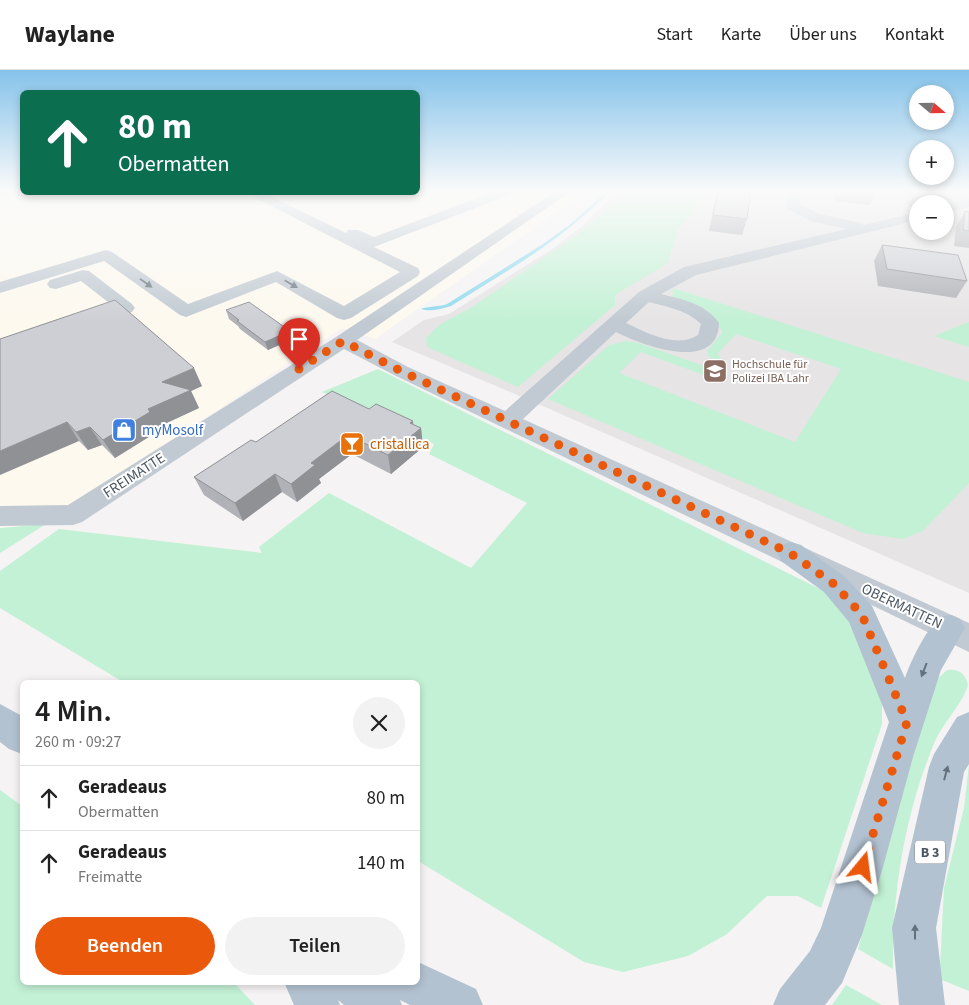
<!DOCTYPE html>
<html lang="de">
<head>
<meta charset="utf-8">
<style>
	:root { --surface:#fff; --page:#f2f2f2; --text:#222; --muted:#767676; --line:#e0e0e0; --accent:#ea580c }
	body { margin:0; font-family:"Source Sans 3",sans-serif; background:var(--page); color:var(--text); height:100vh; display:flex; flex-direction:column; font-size:19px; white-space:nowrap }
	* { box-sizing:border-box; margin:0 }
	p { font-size:16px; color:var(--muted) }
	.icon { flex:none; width:28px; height:28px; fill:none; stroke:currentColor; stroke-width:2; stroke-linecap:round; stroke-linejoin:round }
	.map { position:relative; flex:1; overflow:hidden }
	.panel { position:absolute; left:20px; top:610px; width:400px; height:305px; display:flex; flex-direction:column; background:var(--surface); border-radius:8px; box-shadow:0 2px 8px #0003 }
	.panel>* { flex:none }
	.top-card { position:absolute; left:20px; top:20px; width:400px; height:105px; border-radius:8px; box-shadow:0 2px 8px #0003; background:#0b6e4f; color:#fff; overflow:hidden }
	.needle { width:32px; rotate:110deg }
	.controls { position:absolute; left:909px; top:15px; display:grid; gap:10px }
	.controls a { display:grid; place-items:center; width:45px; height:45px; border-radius:50%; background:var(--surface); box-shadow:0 2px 8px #0003; font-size:25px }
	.pin { position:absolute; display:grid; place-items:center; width:42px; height:42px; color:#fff; margin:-51px -21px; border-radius:50% 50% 50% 0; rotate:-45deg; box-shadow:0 0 5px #0007 }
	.pin .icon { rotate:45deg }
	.me { position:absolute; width:55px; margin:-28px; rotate:16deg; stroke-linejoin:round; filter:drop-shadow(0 0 4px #0008) }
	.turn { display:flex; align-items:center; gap:18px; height:105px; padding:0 15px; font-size:22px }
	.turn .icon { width:65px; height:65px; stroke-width:2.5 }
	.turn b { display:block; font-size:35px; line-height:42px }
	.round { display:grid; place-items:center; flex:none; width:52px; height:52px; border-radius:26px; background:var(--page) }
	.headline { display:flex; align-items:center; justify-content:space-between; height:85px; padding:0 15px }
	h1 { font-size:30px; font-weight:600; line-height:38px }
	.primary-button { display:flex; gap:10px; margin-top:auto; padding:10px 15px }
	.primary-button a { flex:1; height:58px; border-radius:30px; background:var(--accent); color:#fff; font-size:20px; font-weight:600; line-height:58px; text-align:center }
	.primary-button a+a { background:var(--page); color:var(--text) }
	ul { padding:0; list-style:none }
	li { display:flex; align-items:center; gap:15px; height:65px; padding:0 15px; border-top:1px solid var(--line) }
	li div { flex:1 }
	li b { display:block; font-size:19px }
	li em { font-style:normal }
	header { display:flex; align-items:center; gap:30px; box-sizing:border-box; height:70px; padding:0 25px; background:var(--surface); border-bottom:1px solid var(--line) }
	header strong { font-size:24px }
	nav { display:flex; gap:28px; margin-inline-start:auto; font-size:18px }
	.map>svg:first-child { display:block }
	.commercial { fill:#fdf9ef }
	.education { fill:#e6e4e5; fill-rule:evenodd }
	.green { fill:#c3f1d5 }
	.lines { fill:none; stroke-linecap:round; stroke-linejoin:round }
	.stream { fill:#90daee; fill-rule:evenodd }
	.minor { fill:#c1cad2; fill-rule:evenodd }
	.major { fill:#b3c2d1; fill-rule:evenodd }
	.wall { fill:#b0b2b7 }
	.shaded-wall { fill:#909195 }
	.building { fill:#cdcfd5; stroke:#909195 }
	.oneway { fill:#6e7983 }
	.oneway2 { fill:#64717d }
	.route { stroke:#ea580c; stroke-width:9; stroke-dasharray:0 16.2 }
	.labels { text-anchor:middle; stroke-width:4; stroke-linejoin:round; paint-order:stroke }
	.far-education-label { font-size:12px; fill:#785e54; stroke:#fff; text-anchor:start }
	.shield { fill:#fff; stroke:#808990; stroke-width:1 }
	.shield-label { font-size:14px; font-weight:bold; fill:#4a5661 }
	.shop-label { font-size:15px; fill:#366cbe; stroke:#fff; text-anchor:start }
	.food-label { font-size:15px; fill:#c56008; stroke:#fff; text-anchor:start }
	.street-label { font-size:15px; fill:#4a5661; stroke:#fff }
</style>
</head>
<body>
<header>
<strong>Waylane</strong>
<nav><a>Start</a><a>Karte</a><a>Über uns</a><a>Kontakt</a></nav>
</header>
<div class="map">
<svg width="969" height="935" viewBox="0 0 969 935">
	<rect width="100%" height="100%" fill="#f5f3f3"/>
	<polygon class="commercial" points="0,121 22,121 22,122 418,122 418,121 587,121 375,269 342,258 0,483"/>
	<path class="education" d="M618,121H969V523L529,330L392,272L424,250L449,244L552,179L581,157ZM918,134H945V161H918Z"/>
	<g class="green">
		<polygon points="626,121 706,121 691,146 678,158 668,193 615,225 615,235 518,317 427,277 426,268 439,255 472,237 568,171 594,152"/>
		<polygon points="673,218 969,312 969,413 923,461 903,469 863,463 548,329 609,275 626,271 638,273 710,298 704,305 641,282 619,303 795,372 841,299 736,264 717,284 721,287 718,290 709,287 707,281 722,263 718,252 676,230 672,226"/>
		<polygon points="969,252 969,277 934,266"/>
		<polygon points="378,299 836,527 882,614 882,654 821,838 798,826 767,826 727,864 688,886 623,902 584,892 418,791 418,612 123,612 0,538 0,501 59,459 262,483 259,477 329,423 471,498 527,433 429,384 434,374 322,322"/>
		<polygon points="46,454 0,483 0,458"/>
		<path d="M947,600C959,599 965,603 968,615C962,635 944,651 935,671C905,743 892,821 893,899L858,879L933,613Z"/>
		<polygon points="969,694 969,921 942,910 940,898 944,818 964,738"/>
		<polygon points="0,720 22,736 22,912 234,913 255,935 0,935"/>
		<polygon points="846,915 882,935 832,935"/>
	</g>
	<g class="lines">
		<path class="stream" d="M606,121H610C564,169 507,201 451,236C441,239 430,242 421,239C428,236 439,237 447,234L543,174L572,153Z"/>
		<g class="minor">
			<polygon points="0,121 9,121 7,124 0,125"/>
			<polygon points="496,121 514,121 512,124 374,177 418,198 420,202 418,206 351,248 344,250 337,248 276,212 186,247 180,245 104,191 0,223 0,212 106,180 112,182 188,234 277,201 344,236 400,202 244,122 262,122 346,163 348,160 358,160 374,167"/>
			<path d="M556,121H571L357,270L408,297L505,341L639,222L684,197L847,159L811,151L789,140L787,137L788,121H800L801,135L820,144L857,152L864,155L918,142V150L696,205L661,224C682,229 706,234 719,253C718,304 641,275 616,262L523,349L969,553V582L394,305L344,279L82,452L73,455L0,456V436L68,435L336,267ZM649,232C667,237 687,240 701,254L698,265C677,279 647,263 626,253Z"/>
			<polygon points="902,121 914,121 919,130 924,134 918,134 918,139 908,136"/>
			<polygon points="969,129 969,137 945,143 945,135"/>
			<path d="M83,200L89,201L132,234L135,238L132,242C118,247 97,259 81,255L79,251L81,247L113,236L81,211L56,219L50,218L47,214L50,210Z"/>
		</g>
		<g class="major">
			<path d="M791,472L801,475L844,506L872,536L905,608C910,593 931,545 949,545C952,545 957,547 960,549L965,558L941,600L913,687L883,797L862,865L842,913L825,935H773L780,919L810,881L821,858L889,652L849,552L824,522L781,491L777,483L781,475Z"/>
			<polygon points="0,634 22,646 22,684 9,679 0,672"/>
			<polygon points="969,642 969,694 964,702 936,858 945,935 899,935 892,858 929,697 934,684 957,647"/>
			<polygon points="418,892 476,919 483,935 410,935 400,930 402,935 344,935 338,930 340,935 294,935 284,912 388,912 390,914 389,912 418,912"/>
		</g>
	</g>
	<g class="wall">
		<polygon points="717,121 751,121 747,149 742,165 709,161"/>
		<polygon points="835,121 877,121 870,135 835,131"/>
		<polygon points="965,141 969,142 969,178 954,176 956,157"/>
		<polygon points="882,175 967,211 956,228 878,216 874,191"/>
		<polygon points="226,240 293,269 268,280 240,259 238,256 229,249"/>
		<polygon points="0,269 202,316 191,321 199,338 158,357 160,360 115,388 102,375 88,380 79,371"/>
		<polygon points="369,339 413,355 421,358 423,377 391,404 352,384 319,409 321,413 297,432 282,422 243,451 204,425 194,407 256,372"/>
	</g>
	<g class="shaded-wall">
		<polygon points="290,261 293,269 268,280 265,272"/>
		<polygon points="194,298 202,316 191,321 199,338 158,357 160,360 115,388 103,370 162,312"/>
		<polygon points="413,351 414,364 421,358 423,377 391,404 388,385 410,353"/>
		<polygon points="67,352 79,371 0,405 0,381"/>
		<polygon points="90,357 102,375 88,380 76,362"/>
		<polygon points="348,365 352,384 319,409 321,413 297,432 291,414 311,393"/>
		<polygon points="275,404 282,422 243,451 235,433"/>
	</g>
	<g class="building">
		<polygon points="718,121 751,121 747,149 713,145"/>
		<polygon points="965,141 969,142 969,161 963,160"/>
		<polygon points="882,175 958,185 967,211 887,199"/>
		<polygon points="115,230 194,298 162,312 191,320 148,339 150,342 103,370 90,357 76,362 67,352 0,381 0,269"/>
		<polygon points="249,232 290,261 265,272 237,251 239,250 226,240"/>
		<polygon points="332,321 369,339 376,334 413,351 410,353 421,358 388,385 348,365 311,393 315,395 291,414 275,404 235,433 194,407 251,370 256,372"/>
	</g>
	<defs><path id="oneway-solid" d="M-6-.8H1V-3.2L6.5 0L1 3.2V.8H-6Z" transform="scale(1.25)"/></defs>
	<g class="oneway">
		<use href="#oneway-solid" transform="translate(146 213) rotate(35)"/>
		<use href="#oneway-solid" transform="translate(291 214) rotate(30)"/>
	</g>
	<g class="oneway2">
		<use href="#oneway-solid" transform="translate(924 600) rotate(111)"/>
		<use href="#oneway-solid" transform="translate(946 703) rotate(-75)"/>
		<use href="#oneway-solid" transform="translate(915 862) rotate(-90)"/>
	</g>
	<linearGradient id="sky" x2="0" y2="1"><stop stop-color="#85c3ea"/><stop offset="0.48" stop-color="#fafafa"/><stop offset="1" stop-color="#fafafa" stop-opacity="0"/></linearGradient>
	<rect width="969" height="252" fill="url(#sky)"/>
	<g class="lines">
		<polyline class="route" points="299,299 343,271 401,301 790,483 834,514 862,545 907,652 863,797"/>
	</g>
	<defs>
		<symbol id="university-square" viewBox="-11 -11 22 22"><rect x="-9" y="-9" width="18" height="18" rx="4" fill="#8d6e63" stroke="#fff"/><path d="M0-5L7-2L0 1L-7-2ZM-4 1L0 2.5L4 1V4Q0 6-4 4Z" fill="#fff"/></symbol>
		<symbol id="shop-square" viewBox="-11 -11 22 22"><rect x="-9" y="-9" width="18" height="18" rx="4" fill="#3f7fe0" stroke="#fff"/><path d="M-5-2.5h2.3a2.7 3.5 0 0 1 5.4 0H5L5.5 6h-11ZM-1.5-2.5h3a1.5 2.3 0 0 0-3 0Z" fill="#fff"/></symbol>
		<symbol id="bar-square" viewBox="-11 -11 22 22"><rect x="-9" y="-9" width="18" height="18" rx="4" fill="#e8710a" stroke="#fff"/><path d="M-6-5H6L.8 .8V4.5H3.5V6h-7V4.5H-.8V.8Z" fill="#fff"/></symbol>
	</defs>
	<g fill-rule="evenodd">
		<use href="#university-square" x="701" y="287" width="28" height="28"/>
		<use href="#shop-square" x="110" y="346" width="28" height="28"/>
		<use href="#bar-square" x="338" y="360" width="28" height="28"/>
	</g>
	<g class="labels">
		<g class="far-education-label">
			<text x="732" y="298">Hochschule für<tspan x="732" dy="14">Polizei IBA Lahr</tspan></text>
		</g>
		<rect class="shield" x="915" y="770.5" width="30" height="23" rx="4"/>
		<g class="shield-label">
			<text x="930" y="787">B 3</text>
		</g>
		<g class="shop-label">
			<text x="142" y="365">myMosolf</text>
		</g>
		<g class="food-label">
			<text x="370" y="379">cristallica</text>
		</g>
		<g class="street-label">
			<text transform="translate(134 405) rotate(-33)" y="5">FREIMATTE</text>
			<text transform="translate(902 536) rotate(25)" y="5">OBERMATTEN</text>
		</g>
	</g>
</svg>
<div class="controls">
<a><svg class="needle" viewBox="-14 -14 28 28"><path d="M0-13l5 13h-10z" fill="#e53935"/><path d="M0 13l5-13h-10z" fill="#767676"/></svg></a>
<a>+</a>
<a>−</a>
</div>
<div class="pin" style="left:299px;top:299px;background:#d93025"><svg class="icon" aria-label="arrive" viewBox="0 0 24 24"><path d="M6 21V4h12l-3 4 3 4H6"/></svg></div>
<svg class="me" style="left:863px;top:797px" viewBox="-20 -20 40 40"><path d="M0-17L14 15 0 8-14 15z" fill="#ea580c" stroke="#fff" stroke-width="4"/></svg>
<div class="top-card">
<div class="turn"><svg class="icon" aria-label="ahead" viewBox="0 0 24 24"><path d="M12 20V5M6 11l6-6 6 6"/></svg><div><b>80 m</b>Obermatten</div></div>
</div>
<section class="panel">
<div class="headline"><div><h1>4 Min.</h1><p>260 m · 09:27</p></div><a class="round"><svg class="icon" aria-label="close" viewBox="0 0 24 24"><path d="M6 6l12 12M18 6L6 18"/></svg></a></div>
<ul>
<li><svg class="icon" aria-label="ahead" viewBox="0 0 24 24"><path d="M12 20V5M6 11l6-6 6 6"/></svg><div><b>Geradeaus</b><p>Obermatten</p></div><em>80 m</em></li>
<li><svg class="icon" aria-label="ahead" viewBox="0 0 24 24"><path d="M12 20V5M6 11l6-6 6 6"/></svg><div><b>Geradeaus</b><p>Freimatte</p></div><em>140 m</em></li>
</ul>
<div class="primary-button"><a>Beenden</a><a>Teilen</a></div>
</section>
</div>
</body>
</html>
